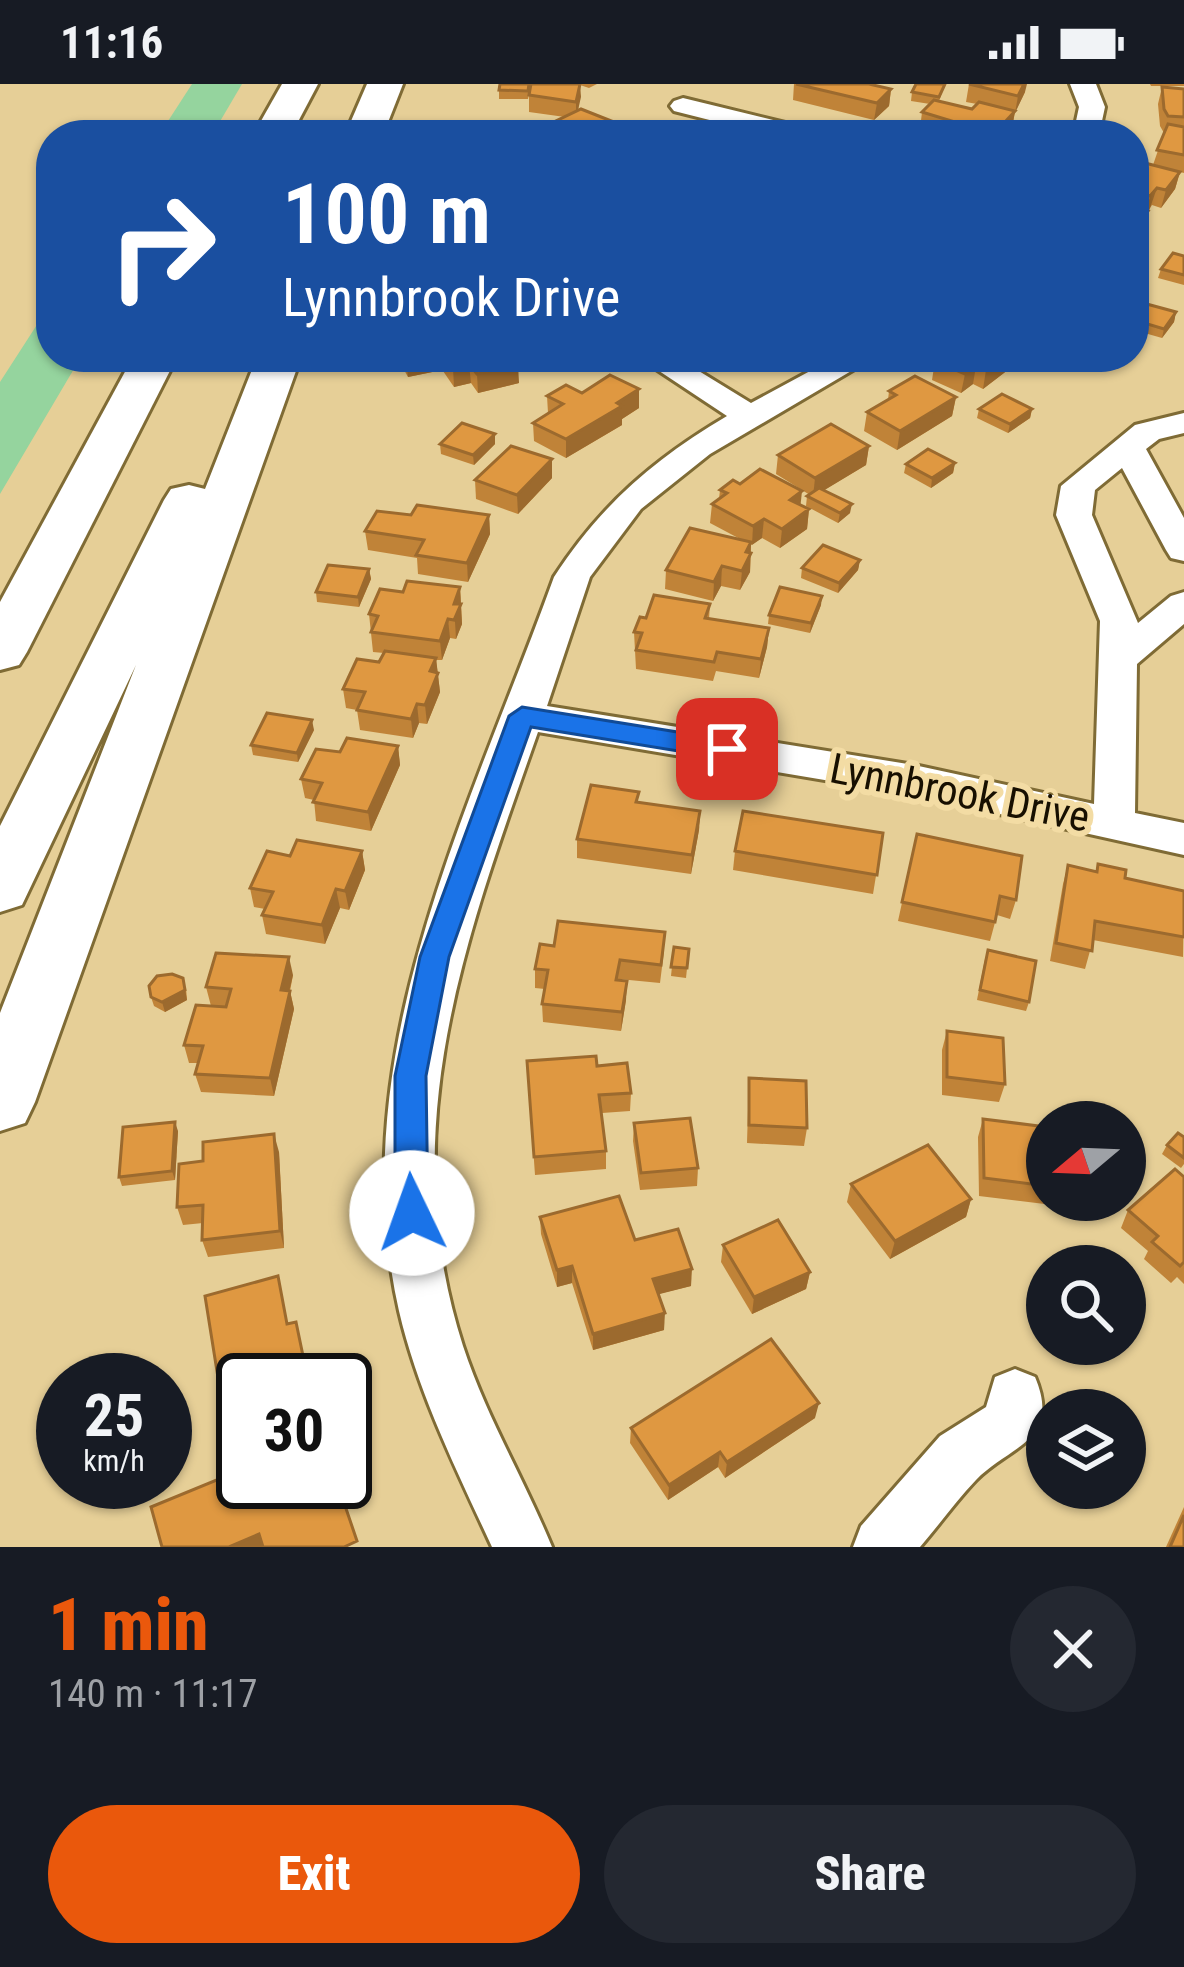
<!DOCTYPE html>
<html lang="en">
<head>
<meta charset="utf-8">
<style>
	:root { --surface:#171b24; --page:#242831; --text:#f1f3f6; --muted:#9ea1a6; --accent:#ea580c }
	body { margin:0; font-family:"Roboto Condensed",sans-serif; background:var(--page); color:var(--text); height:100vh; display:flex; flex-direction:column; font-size:45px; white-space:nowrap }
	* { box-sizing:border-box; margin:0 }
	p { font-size:39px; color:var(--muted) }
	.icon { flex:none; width:66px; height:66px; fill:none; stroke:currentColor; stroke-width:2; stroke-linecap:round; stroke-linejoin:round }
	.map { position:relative; height:1463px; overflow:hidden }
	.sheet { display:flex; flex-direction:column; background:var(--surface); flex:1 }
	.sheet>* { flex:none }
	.hud { position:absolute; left:36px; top:36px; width:1113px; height:252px; border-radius:48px; box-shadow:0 3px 9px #0004; background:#1a4fa0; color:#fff; overflow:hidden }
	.needle { width:78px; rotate:251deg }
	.controls { position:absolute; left:1026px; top:1017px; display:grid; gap:24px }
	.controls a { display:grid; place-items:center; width:120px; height:120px; border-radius:50%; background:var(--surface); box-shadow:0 3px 9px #0004; font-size:60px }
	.speed { position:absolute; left:36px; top:1269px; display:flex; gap:24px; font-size:60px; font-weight:700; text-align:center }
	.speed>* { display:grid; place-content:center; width:156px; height:156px; border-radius:50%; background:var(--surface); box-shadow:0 3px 9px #0004; line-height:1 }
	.speed small { font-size:30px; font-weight:400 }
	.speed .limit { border:6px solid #111; border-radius:18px; background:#fff; color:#111 }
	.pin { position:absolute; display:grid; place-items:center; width:102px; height:102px; color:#fff; margin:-51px; border-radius:24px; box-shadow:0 6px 18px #0006 }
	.me { position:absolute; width:132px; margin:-66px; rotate:357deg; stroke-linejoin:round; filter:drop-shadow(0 0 9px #0008) }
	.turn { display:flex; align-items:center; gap:42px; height:252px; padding:0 48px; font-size:54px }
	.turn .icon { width:156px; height:156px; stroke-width:2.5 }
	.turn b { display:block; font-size:84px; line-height:102px }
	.round { display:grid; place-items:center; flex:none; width:126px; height:126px; border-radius:63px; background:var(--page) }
	.headline { display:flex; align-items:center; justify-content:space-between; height:204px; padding:0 48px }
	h1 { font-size:72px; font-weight:800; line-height:90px; color:var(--accent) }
	.button { display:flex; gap:24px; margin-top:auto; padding:24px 48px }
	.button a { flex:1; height:138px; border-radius:72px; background:var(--accent); color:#fff; font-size:48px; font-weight:800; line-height:138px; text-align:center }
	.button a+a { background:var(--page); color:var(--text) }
	.status { display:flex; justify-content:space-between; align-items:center; height:84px; padding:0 60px; background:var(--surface); direction:ltr }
	.status svg { height:33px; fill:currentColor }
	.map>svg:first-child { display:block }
	.green { fill:#95d49e }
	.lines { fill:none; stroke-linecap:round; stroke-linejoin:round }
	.minor-casing { stroke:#7f6b35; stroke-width:6 }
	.highway-casing { stroke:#7f6b35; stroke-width:6 }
	.minor { fill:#fff; fill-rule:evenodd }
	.highway { fill:#fff; fill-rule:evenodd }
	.wall { fill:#c08338 }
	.shaded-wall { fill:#9c6a2e }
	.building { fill:#df9841; stroke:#9c6a2e; stroke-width:3 }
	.route { fill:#1a73e8; stroke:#114b97; stroke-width:3 }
	.labels { text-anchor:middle; stroke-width:12; stroke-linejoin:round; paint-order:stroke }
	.street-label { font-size:42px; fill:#170f00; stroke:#f3dca4 }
</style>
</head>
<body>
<div class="status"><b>11:16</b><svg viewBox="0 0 49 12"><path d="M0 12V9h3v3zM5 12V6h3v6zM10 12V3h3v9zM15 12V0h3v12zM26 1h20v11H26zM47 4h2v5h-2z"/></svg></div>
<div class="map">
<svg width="1184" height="1463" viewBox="0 0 1184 1463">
	<rect width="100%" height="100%" fill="#e6cf97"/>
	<g class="green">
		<polygon points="192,0 242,0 212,51 159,51"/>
		<polygon points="51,219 51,273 81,273 0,410 0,298"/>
	</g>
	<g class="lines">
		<defs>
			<g id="minor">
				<polygon points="1070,0 1096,0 1105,23 1099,51 1073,51 1079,23"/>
				<polygon points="683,14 810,45 814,51 769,51 674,27 670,22 674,17"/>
				<path d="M638,273H676L751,319L836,273H875L710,370L641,425L590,493L547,622L914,681L1094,720L1100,537L1056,431L1061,402L1135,341L1184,329V349L1159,355L1146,365L1184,434V477L1171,474L1166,466L1122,384L1095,406L1092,431L1138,539L1171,512L1184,508V540L1137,580L1135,729L1184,739V771L914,711L538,648C466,853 393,1044 463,1262C486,1332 524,1395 552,1463H492C457,1387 418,1309 399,1227C341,971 470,726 554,493C600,422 654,375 727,332Z"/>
				<path d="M1015,1285L1035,1293C1062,1357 1009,1362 976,1396C956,1417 939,1441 920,1463H853L861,1442L940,1352L986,1323L995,1293Z"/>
			</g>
			<g id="highway">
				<polygon points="282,0 318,0 291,51 253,51"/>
				<polygon points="367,0 403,0 383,51 345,51"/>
				<polygon points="133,273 177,273 27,568 19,581 0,586 0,518"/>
				<polygon points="257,273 301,273 35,1018 25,1039 0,1047 0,929 136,581 22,821 0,828 0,742 164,416 171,405 189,401 205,405"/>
			</g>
		</defs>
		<use href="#minor" class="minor-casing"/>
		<use href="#highway" class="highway-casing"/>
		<use href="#minor" class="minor"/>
		<use href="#highway" class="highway"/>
	</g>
	<g class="wall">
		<polygon points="531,0 597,0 589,4 580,1 578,27 619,40 619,51 557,51 556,37 565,33 529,28 529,11 528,15 499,15 499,6"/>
		<polygon points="794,0 891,5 889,22 874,36 793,16"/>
		<polygon points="945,0 939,17 972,25 977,20 966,18 969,0 1025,8 1015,28 1012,44 1005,51 940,51 920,45 922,28 930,20 911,17 912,8"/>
		<polygon points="1150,0 1184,0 1184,2 1151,2"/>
		<polygon points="1162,3 1184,5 1184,89 1180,88 1175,105 1161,124 1152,121 1148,127 1143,144 1134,156 1134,87 1153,81 1164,49 1160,42 1158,20"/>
		<polygon points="1184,172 1184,201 1158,194 1161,185"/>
		<polygon points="1176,228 1174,238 1162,254 1134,246 1134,230"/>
		<polygon points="397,273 439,273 442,286 408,293"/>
		<polygon points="442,273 513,273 519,299 478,309 471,299 454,303 443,287"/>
		<polygon points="941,273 1015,273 1013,282 983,305 973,300 961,309 932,296 935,277"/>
		<polygon points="889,307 956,313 952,332 897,366 864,347 867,328 888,316"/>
		<polygon points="582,309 639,324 622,335 622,341 566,374 534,357 533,339 548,329 547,312"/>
		<polygon points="979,325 1032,325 1030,334 1008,349 977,334"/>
		<polygon points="495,350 495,360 474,381 441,370 440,360"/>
		<polygon points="869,362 866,381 824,406 850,429 838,439 806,422 807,412 810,411 776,390 778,371"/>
		<polygon points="955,379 953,389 931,404 904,389 906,380"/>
		<polygon points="552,394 518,430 476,415 475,396"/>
		<polygon points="740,400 809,425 807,445 780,464 762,454 751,461 750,488 740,506 721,502 713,517 665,505 666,486 742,456 710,439 712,420 719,415 720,406"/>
		<polygon points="411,431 489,431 490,450 468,498 418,490 417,474 368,466 365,447"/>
		<polygon points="860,476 858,486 838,509 801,494 802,484"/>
		<polygon points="369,485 371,495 359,523 317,518 316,508"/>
		<polygon points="460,503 462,540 456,555 450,554 442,576 436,576 440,608 427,640 419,639 413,654 360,646 357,626 346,624 343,605 379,578 384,569 373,568 369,530 403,508"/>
		<polygon points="710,520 709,535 769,544 767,563 759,594 716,587 713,597 636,585 634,548 646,534"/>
		<polygon points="821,521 810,549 768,540 769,531"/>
		<polygon points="314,646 298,678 253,671 251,661"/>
		<polygon points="398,662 400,681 371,747 316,737 314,716 305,714 301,695 340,668"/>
		<polygon points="639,718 700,727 699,746 691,790 577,774 577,755"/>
		<polygon points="883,749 873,810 733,786 735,767"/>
		<polygon points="917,750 1016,816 1010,835 997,831 990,857 898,837"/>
		<polygon points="362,767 365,786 349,826 340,824 325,860 266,850 262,831 265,825 254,823 250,804 290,772"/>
		<polygon points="1098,780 1125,794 1184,807 1183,873 1093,856 1085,885 1050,877 1063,800 1068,781 1096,787"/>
		<polygon points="674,863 689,865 686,894 671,892"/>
		<polygon points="664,867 660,899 619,895 626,916 621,947 543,938 542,920 545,905 535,904 535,885"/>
		<polygon points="985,875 1029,918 1026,927 977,916"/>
		<polygon points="293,891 290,907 294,925 274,1012 201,1008 195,990 198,979 189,979 184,961 211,922 206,903"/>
		<polygon points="186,904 187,916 165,928 154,922 151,913"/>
		<polygon points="947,947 1005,1000 999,1018 942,1011 942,966"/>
		<polygon points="527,977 597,982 631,1009 630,1027 602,1029 606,1067 606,1085 535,1091"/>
		<polygon points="749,994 807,1044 804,1062 747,1059"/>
		<polygon points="983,1035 1047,1043 1047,1116 1106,1116 1102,1127 979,1112 978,1053"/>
		<polygon points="634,1039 698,1084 697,1102 640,1106 633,1057"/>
		<polygon points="178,1047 175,1096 122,1102 119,1093"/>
		<polygon points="1184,1053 1184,1080 1181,1084 1162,1070 1167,1061"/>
		<polygon points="279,1068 284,1164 208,1173 202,1156 203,1139 183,1141 177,1123"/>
		<polygon points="1184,1093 1184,1200 1177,1193 1171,1199 1144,1175 1148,1167 1121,1144 1128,1126"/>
		<polygon points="851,1100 971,1115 966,1133 890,1175 847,1118"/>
		<polygon points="540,1133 635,1156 691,1202 658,1210 664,1246 593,1266 572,1199 557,1203 541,1150"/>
		<polygon points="723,1161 810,1188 806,1205 752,1230 721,1178"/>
		<polygon points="815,1334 725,1394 718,1383 668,1416 630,1359 631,1344"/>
		<polygon points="1184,1423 1184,1463 1166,1463"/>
	</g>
	<g class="shaded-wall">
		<polygon points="580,0 581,13 576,35 576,18"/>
		<polygon points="1024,0 1027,0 1025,8 1015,29 1018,12"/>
		<polygon points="891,5 889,22 874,36 877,19"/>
		<polygon points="1015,27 1012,44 1005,51 994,51"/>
		<polygon points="619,40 619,51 599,51"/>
		<polygon points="1180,88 1175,105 1161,124 1166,106"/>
		<polygon points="1157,104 1143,144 1134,156 1134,144 1146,129 1150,112"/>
		<polygon points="1142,177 1137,195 1134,199 1134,186"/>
		<polygon points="1176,228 1174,238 1162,254 1164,245"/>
		<polygon points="1004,273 1015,273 1013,282 983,305 986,286"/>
		<polygon points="441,276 442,286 408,293 407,284"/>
		<polygon points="469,280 471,299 454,303 453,284"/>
		<polygon points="518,280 519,299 478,309 477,290"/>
		<polygon points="976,282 973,300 961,309 965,290"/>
		<polygon points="639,305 639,324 622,335 622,341 566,374 566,355"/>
		<polygon points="956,313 952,332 897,366 900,347"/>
		<polygon points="1032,325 1030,334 1008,349 1010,340"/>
		<polygon points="495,350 495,360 474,381 473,371"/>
		<polygon points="869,362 866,381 813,413 815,394"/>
		<polygon points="552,375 552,394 518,430 517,411"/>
		<polygon points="955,379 953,389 931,404 932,394"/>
		<polygon points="802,407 800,426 790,416"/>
		<polygon points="852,420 850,429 838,439 840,429"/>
		<polygon points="809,425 807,445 780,464 782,445"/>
		<polygon points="489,431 490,450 468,498 467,479"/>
		<polygon points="764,435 762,454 752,461 753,442"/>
		<polygon points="751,458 750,488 740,506 742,487 746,468"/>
		<polygon points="860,476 858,486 838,509 839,499"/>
		<polygon points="722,482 721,502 713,517 714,498"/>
		<polygon points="369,485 371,495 359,523 358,513"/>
		<polygon points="460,503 462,540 456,555 454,520"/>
		<polygon points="822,512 821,521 810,549 811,539"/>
		<polygon points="448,535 450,554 442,576 440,557"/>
		<polygon points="769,544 767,563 759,594 761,575"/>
		<polygon points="436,574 440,608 427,640 425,621 430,587"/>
		<polygon points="417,620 419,639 413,654 411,635"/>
		<polygon points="312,636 314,646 298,678 297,669"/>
		<polygon points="398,662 400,681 371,747 368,728"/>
		<polygon points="700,727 699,746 691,790 692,771"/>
		<polygon points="362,767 365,786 349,826 345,807"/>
		<polygon points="336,805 340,824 325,860 322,841"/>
		<polygon points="289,873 293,891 285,925 281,906"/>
		<polygon points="183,894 187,916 165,928 162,918"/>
		<polygon points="627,897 626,916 621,947 622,928"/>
		<polygon points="290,907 294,925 274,1012 270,994"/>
		<polygon points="175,1038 178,1047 175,1096 172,1087"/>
		<polygon points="274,1050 279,1068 284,1164 280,1147"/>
		<polygon points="971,1115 966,1133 890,1175 895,1157"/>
		<polygon points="572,1182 572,1199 557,1203 557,1186"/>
		<polygon points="692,1185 691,1202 652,1212 653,1195"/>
		<polygon points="810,1188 806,1205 752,1230 754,1213"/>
		<polygon points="665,1229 664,1246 593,1266 593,1250"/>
		<polygon points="819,1319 815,1334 725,1394 727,1378"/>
		<polygon points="243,1320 243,1337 229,1341 223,1325"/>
		<polygon points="720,1368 718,1383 668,1416 669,1401"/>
		<polygon points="259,1450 264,1463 229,1463"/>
	</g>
	<g class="building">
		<polygon points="500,0 529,0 528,7 499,6"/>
		<polygon points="531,0 580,0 576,18 529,11"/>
		<polygon points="796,0 869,0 891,5 877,19"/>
		<polygon points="916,0 945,0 939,13 912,8"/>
		<polygon points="969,0 1024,0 1018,12"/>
		<polygon points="1162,3 1184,5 1184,33 1168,32 1164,25"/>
		<polygon points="934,16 972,25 979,18 1015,27 994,50 922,28"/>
		<polygon points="581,25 619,40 599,51 590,51 556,37"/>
		<polygon points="528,38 540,50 509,51 501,43"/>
		<polygon points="1168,40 1184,43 1184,71 1157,66"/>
		<polygon points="638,41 696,49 695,51 632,51"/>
		<polygon points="1141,78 1180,88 1166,106 1157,104 1150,112 1134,108 1134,87"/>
		<polygon points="1134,123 1148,127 1134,144"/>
		<polygon points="1173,169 1184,172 1184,191 1161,185"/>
		<polygon points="1143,219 1176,228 1164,245 1134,236 1134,230"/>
		<polygon points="401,273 439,273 441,276 407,284"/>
		<polygon points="445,273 513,273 518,280 477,290 469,280 453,284"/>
		<polygon points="941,273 1004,273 986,286 976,282 965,290 935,277"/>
		<polygon points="610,291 639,305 617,319 622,322 566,355 533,339 563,320 547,312 566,301 582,309"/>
		<polygon points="915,292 956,313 900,347 867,328 896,311 889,307"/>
		<polygon points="1002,310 1032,325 1010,340 979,325"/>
		<polygon points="462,339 495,350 473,371 440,360"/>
		<polygon points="831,340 869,362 815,394 778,371"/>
		<polygon points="511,362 552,375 517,411 475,396"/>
		<polygon points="928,365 955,379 932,394 906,380"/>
		<polygon points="760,385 802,407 790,416 809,425 782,445 764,435 753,442 712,420 727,409 720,406 733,396 740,400"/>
		<polygon points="819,404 852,420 840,429 807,412"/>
		<polygon points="417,421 489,431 467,479 416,471 424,456 365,447 377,427 411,431"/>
		<polygon points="690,444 751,458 746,468 751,469 742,487 722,482 714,498 666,486"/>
		<polygon points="823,461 860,476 839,499 802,484"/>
		<polygon points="328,481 369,485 358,513 316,508"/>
		<polygon points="407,497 460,503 454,520 461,520 454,536 448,535 440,557 371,548 378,532 369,530 380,505 403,508"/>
		<polygon points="780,503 822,512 811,539 769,531"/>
		<polygon points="654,511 710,520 705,534 769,544 761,575 717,568 714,578 636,566 642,549 634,548 640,533 646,534"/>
		<polygon points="385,567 436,574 430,587 438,589 425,621 417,620 411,635 357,626 365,608 343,605 357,575 379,578"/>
		<polygon points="267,629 312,636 297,669 251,661"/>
		<polygon points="347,654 398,662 368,728 313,718 322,699 301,695 316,665 340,668"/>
		<polygon points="591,701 639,708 636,718 700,727 692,771 577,755"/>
		<polygon points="743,727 883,749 877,791 735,767"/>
		<polygon points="917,750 1022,772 1016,816 1000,812 995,838 902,818"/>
		<polygon points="297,756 362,767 345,807 336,805 322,841 262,831 273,808 250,804 267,767 290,772"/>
		<polygon points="1098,780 1126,786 1125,794 1184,807 1184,853 1095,837 1092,867 1056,859 1068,781 1097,788"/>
		<polygon points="558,837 665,848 661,881 620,876 616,896 627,897 622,928 542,920 548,886 535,885 540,860 554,862"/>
		<polygon points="674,863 689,865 687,884 671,883"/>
		<polygon points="988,866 1036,877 1029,918 980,906"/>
		<polygon points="216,869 289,873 281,906 290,907 270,994 195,990 203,962 184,961 196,921 226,923 231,905 206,903"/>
		<polygon points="172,890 183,894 185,906 162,918 151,913 149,902 157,892"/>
		<polygon points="947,947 1003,954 1005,1000 947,993"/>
		<polygon points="596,972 597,982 627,979 631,1009 599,1011 606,1067 534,1073 527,977"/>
		<polygon points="749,994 806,997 807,1044 749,1041"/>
		<polygon points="690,1034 698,1084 641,1089 634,1039"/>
		<polygon points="983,1035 1047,1043 1047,1102 984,1094"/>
		<polygon points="175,1038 172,1087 119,1093 123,1043"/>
		<polygon points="1178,1049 1184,1053 1184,1074 1167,1061"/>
		<polygon points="274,1050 280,1147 202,1156 203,1121 177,1123 179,1080 203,1077 203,1058"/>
		<polygon points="928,1061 971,1115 895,1157 851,1100"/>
		<polygon points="1175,1085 1184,1093 1184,1178 1180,1182 1152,1158 1158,1152 1128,1126"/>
		<polygon points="619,1112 635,1156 678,1145 692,1185 653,1195 665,1229 593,1250 572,1182 557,1186 540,1133"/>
		<polygon points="778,1136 810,1188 754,1213 723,1161"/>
		<polygon points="278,1192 287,1240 296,1238 308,1296 243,1296 243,1320 223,1325 205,1212"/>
		<polygon points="771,1255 819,1319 727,1378 720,1368 669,1401 631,1344"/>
		<polygon points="243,1367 243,1398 337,1398 357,1457 344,1463 263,1463 259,1450 229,1463 162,1463 151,1423 219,1395 221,1402 240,1395 232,1371"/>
		<polygon points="1184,1431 1184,1463 1170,1463"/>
	</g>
	<polygon class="route" points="522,623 727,656 740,665 727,675 531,643 449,873 426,992 428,1129 423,1139 412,1144 400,1139 395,1129 395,992 420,873 509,632"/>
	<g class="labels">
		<g class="street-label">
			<text transform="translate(960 708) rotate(11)" y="15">Lynnbrook Drive</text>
		</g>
	</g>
</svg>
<div class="controls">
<a><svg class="needle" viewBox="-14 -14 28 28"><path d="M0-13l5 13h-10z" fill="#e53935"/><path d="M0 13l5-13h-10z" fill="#9ea1a6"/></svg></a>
<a><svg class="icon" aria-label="search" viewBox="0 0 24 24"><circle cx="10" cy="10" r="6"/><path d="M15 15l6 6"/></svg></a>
<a><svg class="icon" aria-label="layers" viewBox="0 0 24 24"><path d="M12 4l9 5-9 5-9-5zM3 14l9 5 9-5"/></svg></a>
</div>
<div class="speed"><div>25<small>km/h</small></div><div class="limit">30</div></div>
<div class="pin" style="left:727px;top:665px;background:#d93025"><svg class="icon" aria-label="arrive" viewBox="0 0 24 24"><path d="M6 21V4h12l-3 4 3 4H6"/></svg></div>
<svg class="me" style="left:412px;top:1129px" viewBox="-20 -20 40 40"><circle r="19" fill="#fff"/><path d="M0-13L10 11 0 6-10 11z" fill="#1a73e8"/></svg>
<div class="hud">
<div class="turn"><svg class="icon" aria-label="right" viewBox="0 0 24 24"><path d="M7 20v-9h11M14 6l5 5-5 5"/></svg><div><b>100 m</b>Lynnbrook Drive</div></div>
</div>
</div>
<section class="sheet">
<div class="headline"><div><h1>1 min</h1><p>140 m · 11:17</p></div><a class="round"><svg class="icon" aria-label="close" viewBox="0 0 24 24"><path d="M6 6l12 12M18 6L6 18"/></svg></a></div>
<div class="button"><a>Exit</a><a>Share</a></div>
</section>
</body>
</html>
